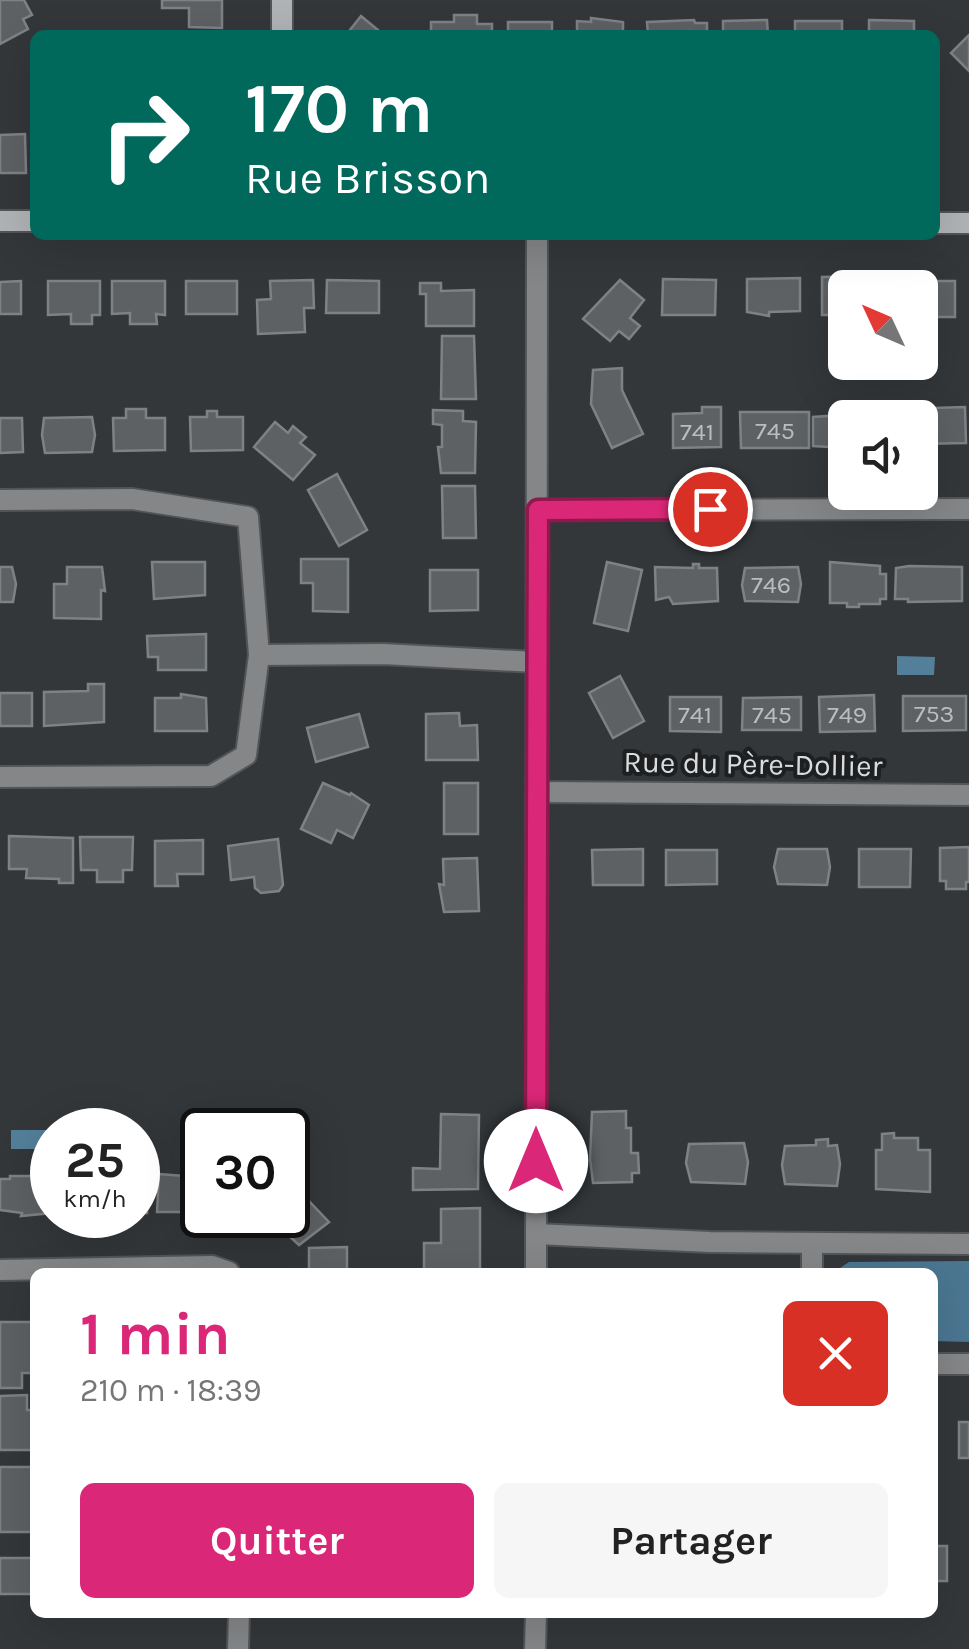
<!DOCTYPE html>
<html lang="fr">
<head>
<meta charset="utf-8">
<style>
	:root { --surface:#fff; --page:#f6f6f6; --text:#222; --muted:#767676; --accent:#db2777 }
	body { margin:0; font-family:Karla,sans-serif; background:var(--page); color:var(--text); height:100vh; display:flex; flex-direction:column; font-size:38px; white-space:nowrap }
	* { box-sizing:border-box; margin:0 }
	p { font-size:32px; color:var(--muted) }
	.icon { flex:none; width:55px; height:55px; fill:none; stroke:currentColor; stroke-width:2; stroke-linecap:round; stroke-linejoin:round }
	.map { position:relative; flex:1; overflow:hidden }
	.details { position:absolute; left:30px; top:1268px; width:908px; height:350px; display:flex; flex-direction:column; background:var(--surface); border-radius:15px; box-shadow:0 10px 40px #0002 }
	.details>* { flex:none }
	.top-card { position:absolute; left:30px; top:30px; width:910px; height:210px; border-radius:15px; box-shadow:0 10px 40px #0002; background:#00695c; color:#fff; overflow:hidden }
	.needle { width:65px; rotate:314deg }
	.fabs { position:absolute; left:828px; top:270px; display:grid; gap:20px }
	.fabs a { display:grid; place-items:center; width:110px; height:110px; border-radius:15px; background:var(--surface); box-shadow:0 10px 40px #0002; font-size:50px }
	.speed { position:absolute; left:30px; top:1108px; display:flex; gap:20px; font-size:50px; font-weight:700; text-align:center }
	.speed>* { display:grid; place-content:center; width:130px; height:130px; border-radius:50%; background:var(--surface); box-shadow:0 10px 40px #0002; line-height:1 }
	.speed small { font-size:25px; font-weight:400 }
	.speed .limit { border:5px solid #111; border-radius:15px; background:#fff; color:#111 }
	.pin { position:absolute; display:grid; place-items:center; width:85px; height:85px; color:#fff; margin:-42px; border:5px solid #fff; border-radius:50%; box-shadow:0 2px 10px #0007 }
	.me { position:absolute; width:110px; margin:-55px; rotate:0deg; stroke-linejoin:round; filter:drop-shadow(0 0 8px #0008) }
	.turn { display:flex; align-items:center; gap:35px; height:210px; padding:0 50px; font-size:45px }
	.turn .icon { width:130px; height:130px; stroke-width:2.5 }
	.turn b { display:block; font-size:70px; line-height:85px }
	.round { display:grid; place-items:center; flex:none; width:105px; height:105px; border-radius:15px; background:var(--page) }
	.summary { display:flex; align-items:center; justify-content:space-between; height:170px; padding:0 50px }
	h1 { font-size:60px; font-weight:700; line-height:75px; color:var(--accent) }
	.cta { display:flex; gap:20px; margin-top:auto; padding:20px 50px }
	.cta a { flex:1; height:115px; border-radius:15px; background:var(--accent); color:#fff; font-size:40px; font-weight:700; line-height:115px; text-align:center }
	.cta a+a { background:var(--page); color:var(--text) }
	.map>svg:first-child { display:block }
	.forest { fill:#4b7691 }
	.water { fill:#537f9a }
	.building { fill:#5d6164; stroke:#7e8285; stroke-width:2.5 }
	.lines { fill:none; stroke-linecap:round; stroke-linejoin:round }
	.street-casing { stroke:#515558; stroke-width:24 }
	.secondary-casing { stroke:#515558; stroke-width:24 }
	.street { stroke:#848688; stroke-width:20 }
	.secondary { stroke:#b0b3b5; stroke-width:20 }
	.route-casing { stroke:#8e194d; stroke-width:25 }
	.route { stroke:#db2777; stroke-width:18 }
	.labels { text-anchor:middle; stroke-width:8; stroke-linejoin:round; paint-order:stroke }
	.number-label { font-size:25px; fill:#babdc0 }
	.street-label { font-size:30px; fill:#d9dcde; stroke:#1d1f20 }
</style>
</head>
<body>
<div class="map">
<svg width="969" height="1649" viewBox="0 0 969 1649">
	<rect width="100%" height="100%" fill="#33373a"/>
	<polygon class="forest" points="969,1261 969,1342 933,1341 932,1272 834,1272 849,1262"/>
	<g class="water">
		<polygon points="897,656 935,657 934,675 897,675"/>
		<rect x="11" y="1130" width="38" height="19"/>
	</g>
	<g class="building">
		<polygon points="0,0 24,0 32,15 23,19 28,29 0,44"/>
		<polygon points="162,0 222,0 222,28 189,27 189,8 162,8"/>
		<polygon points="454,15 477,15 477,24 492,24 492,35 431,35 431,22 454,22"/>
		<polygon points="361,16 384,35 346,35"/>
		<polygon points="591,18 623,22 623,35 577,35 577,21 591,22"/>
		<polygon points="694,20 695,23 707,23 707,35 648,35 647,22"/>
		<polygon points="767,20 768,35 723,35 723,21"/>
		<polygon points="869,20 914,21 914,35 869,35"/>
		<rect x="795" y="21" width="47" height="14"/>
		<rect x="508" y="22" width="44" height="13"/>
		<polygon points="969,35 969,71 951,53"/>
		<polygon points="25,134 26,173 0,173 0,135"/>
		<polygon points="869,276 886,276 885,288 845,288 845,315 822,315 822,277"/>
		<polygon points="800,278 800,311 769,312 769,316 747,312 747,279"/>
		<polygon points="663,279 716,280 715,315 662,315"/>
		<polygon points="313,280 314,308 304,308 305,332 258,334 257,300 271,299 270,281"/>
		<polygon points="327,280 379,281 379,313 326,313"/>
		<polygon points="620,280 644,300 630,318 640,326 629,339 619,331 610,341 583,319"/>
		<polygon points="21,281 21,314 0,314 0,282"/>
		<polygon points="48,281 100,281 100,315 92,315 92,324 71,324 71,314 48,315"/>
		<polygon points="112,281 165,281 165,315 156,314 157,324 130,324 130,313 112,314"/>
		<rect x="186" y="281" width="51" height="33"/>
		<polygon points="906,281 955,281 955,317 920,317 920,288 906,288"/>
		<polygon points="420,283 441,283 441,291 474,290 474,326 426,326 426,294 420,294"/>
		<polygon points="442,336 474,336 476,399 441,399"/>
		<polygon points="622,368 622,390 643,434 612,448 591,404 593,370"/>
		<polygon points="856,403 877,403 879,418 845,418 845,448 813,446 813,417 856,414"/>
		<polygon points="702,407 721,407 721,447 673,448 673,414 702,413"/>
		<polygon points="965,407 966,443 920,444 920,418 898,418 898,409"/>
		<polygon points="126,409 146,409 146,418 165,418 165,450 114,451 113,418 126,418"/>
		<polygon points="433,410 463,411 463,421 476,422 475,473 441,473 438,447 442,447 442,425 433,424"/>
		<polygon points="207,411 217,411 217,417 243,417 243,450 191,451 190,417 207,417"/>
		<polygon points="740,412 809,412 809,448 741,448"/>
		<polygon points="92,417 95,435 92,452 45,453 42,435 44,418"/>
		<polygon points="0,418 22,418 23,452 0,453"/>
		<polygon points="275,422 288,433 293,426 306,437 300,443 315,455 293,480 254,447"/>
		<polygon points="337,474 367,530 339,546 308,490"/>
		<polygon points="442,486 475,486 476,538 443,538"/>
		<polygon points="301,559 348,559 348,612 313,611 313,583 301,583"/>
		<polygon points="152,562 205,562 205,595 154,599"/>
		<polygon points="607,562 642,570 628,631 594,623"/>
		<polygon points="830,562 880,566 880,574 886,574 886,599 880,599 880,604 859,604 859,607 847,607 847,603 830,603"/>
		<polygon points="693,564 699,564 699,568 717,568 718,601 673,604 669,597 656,600 655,567 693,568"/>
		<polygon points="909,566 962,567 962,601 908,602 908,599 895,599 896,568"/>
		<polygon points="0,567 12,567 16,584 13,602 0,602"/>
		<polygon points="67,567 102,567 105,591 101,590 101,619 54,618 54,584 67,584"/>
		<polygon points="798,567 801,584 798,602 745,601 742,585 745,568"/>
		<polygon points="430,570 478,570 478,610 430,611"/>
		<polygon points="206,634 206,670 158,670 158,657 148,657 147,636"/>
		<polygon points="620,676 644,721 613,738 589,693"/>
		<polygon points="88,684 104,684 104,722 44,726 44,692 88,691"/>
		<rect x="0" y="693" width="32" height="33"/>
		<polygon points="181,694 206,698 207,731 155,731 155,698 181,698"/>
		<polygon points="874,695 875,731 820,732 819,697"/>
		<polygon points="903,696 966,696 966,730 903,731"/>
		<polygon points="670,697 721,697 721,732 670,731"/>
		<polygon points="801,697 801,730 742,730 743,698"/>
		<polygon points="459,713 460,726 477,725 478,760 426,760 426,714"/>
		<polygon points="359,714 368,747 316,762 307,728"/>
		<polygon points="323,783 350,795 351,793 369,805 353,838 337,830 331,843 301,829"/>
		<rect x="444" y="783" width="34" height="51"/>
		<polygon points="9,836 73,838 73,883 59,883 59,879 26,878 27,869 9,869"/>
		<polygon points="80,837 133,837 132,870 123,870 123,882 97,882 97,870 81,870"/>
		<polygon points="278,839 283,885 279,891 261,893 255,888 254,877 231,880 228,846"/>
		<polygon points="203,840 203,874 177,874 178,886 155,886 155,841"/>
		<polygon points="969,847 969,882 966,882 966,889 946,889 946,881 940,881 940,848"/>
		<polygon points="643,849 643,885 593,885 592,850"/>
		<polygon points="778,849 827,849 830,867 827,885 778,884 774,867"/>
		<polygon points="859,849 911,849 910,887 859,887"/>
		<polygon points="666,850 717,850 717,884 666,885"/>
		<polygon points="477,858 479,911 444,912 439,884 444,885 443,859"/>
		<polygon points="626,1111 626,1128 631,1128 631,1153 638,1153 639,1173 632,1173 632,1182 593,1183 590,1159 592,1112"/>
		<polygon points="441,1114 479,1115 478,1189 413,1190 413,1168 440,1169"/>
		<polygon points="894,1133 894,1138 918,1138 918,1150 930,1150 930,1192 876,1189 876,1150 882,1150 882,1134"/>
		<polygon points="828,1139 828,1146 837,1145 840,1164 837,1186 785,1184 782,1165 785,1146 816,1145 816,1140"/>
		<polygon points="744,1143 748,1162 745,1184 691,1182 686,1163 689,1144"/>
		<rect x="138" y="1174" width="9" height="39"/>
		<polygon points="159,1174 197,1177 198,1174 202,1174 202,1205 198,1205 198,1212 157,1212"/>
		<polygon points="10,1176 52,1176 52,1213 21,1216 22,1213 0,1210 0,1179 10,1179"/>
		<polygon points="288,1179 329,1222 299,1245 271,1219 271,1215 288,1215"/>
		<polygon points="480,1208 480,1272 424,1272 424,1243 441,1243 441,1209"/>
		<polygon points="347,1247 347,1272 309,1272 309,1248"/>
		<polygon points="0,1322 33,1322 33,1373 22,1373 22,1388 0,1388"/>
		<polygon points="27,1395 27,1410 35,1410 35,1450 0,1450 0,1396"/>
		<rect x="959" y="1422" width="10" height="36"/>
		<rect x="0" y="1467" width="35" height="65"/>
		<rect x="932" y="1546" width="15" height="35"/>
		<rect x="0" y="1558" width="35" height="36"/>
	</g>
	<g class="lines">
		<defs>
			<g id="street">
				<polyline points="0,500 132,499 248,517 259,655 246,755 211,776 0,777"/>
				<polyline points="538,510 969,509"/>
				<polyline points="259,655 383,654 535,662"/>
				<polyline points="537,792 969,795"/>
				<polyline points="536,1234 710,1242 969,1244"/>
				<polyline points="0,1270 212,1266 229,1272"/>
				<polyline points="536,1272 537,235"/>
				<polyline points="812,1272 812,1243"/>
				<polyline points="932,1364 969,1364"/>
				<polyline points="238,1649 239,1612"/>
				<polyline points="535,1649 536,1612"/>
			</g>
			<g id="secondary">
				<polyline points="282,35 282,0"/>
				<polyline points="0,221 35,221"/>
				<polyline points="935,223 969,223"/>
			</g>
		</defs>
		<use href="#street" class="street-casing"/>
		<use href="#secondary" class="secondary-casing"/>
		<use href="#street" class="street"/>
		<use href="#secondary" class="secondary"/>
	</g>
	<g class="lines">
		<defs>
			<polyline id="route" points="536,1161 538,510 710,509"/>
		</defs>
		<use href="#route" class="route-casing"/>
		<use href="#route" class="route"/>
	</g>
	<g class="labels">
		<g class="number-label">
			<text x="775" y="439">745</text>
			<text x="697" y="440">741</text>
			<text x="771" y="593">746</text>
			<text x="934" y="722">753</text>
			<text x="695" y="723">741</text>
			<text x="772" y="723">745</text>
			<text x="847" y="723">749</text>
		</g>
		<g class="street-label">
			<text transform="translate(753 764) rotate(1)" y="10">Rue du Père-Dollier</text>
		</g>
	</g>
</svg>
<div class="fabs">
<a><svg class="needle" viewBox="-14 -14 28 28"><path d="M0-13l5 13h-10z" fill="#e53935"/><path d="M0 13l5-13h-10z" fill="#767676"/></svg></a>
<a><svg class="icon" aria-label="sound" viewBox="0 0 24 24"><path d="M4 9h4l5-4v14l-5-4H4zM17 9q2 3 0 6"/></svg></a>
</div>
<div class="speed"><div>25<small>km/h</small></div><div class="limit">30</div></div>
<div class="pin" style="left:710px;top:509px;background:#d93025"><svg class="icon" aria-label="arrive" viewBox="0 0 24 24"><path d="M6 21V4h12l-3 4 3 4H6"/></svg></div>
<svg class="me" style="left:536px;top:1161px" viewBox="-20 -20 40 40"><circle r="19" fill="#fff"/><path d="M0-13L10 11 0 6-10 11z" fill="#db2777"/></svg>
<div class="top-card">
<div class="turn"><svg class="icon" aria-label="right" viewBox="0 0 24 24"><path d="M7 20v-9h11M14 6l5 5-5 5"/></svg><div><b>170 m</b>Rue Brisson</div></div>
</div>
<section class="details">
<div class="summary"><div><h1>1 min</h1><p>210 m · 18:39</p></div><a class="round" style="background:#d93025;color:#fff"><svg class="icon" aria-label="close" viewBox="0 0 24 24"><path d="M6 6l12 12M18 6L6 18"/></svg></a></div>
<div class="cta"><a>Quitter</a><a>Partager</a></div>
</section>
</div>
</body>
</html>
